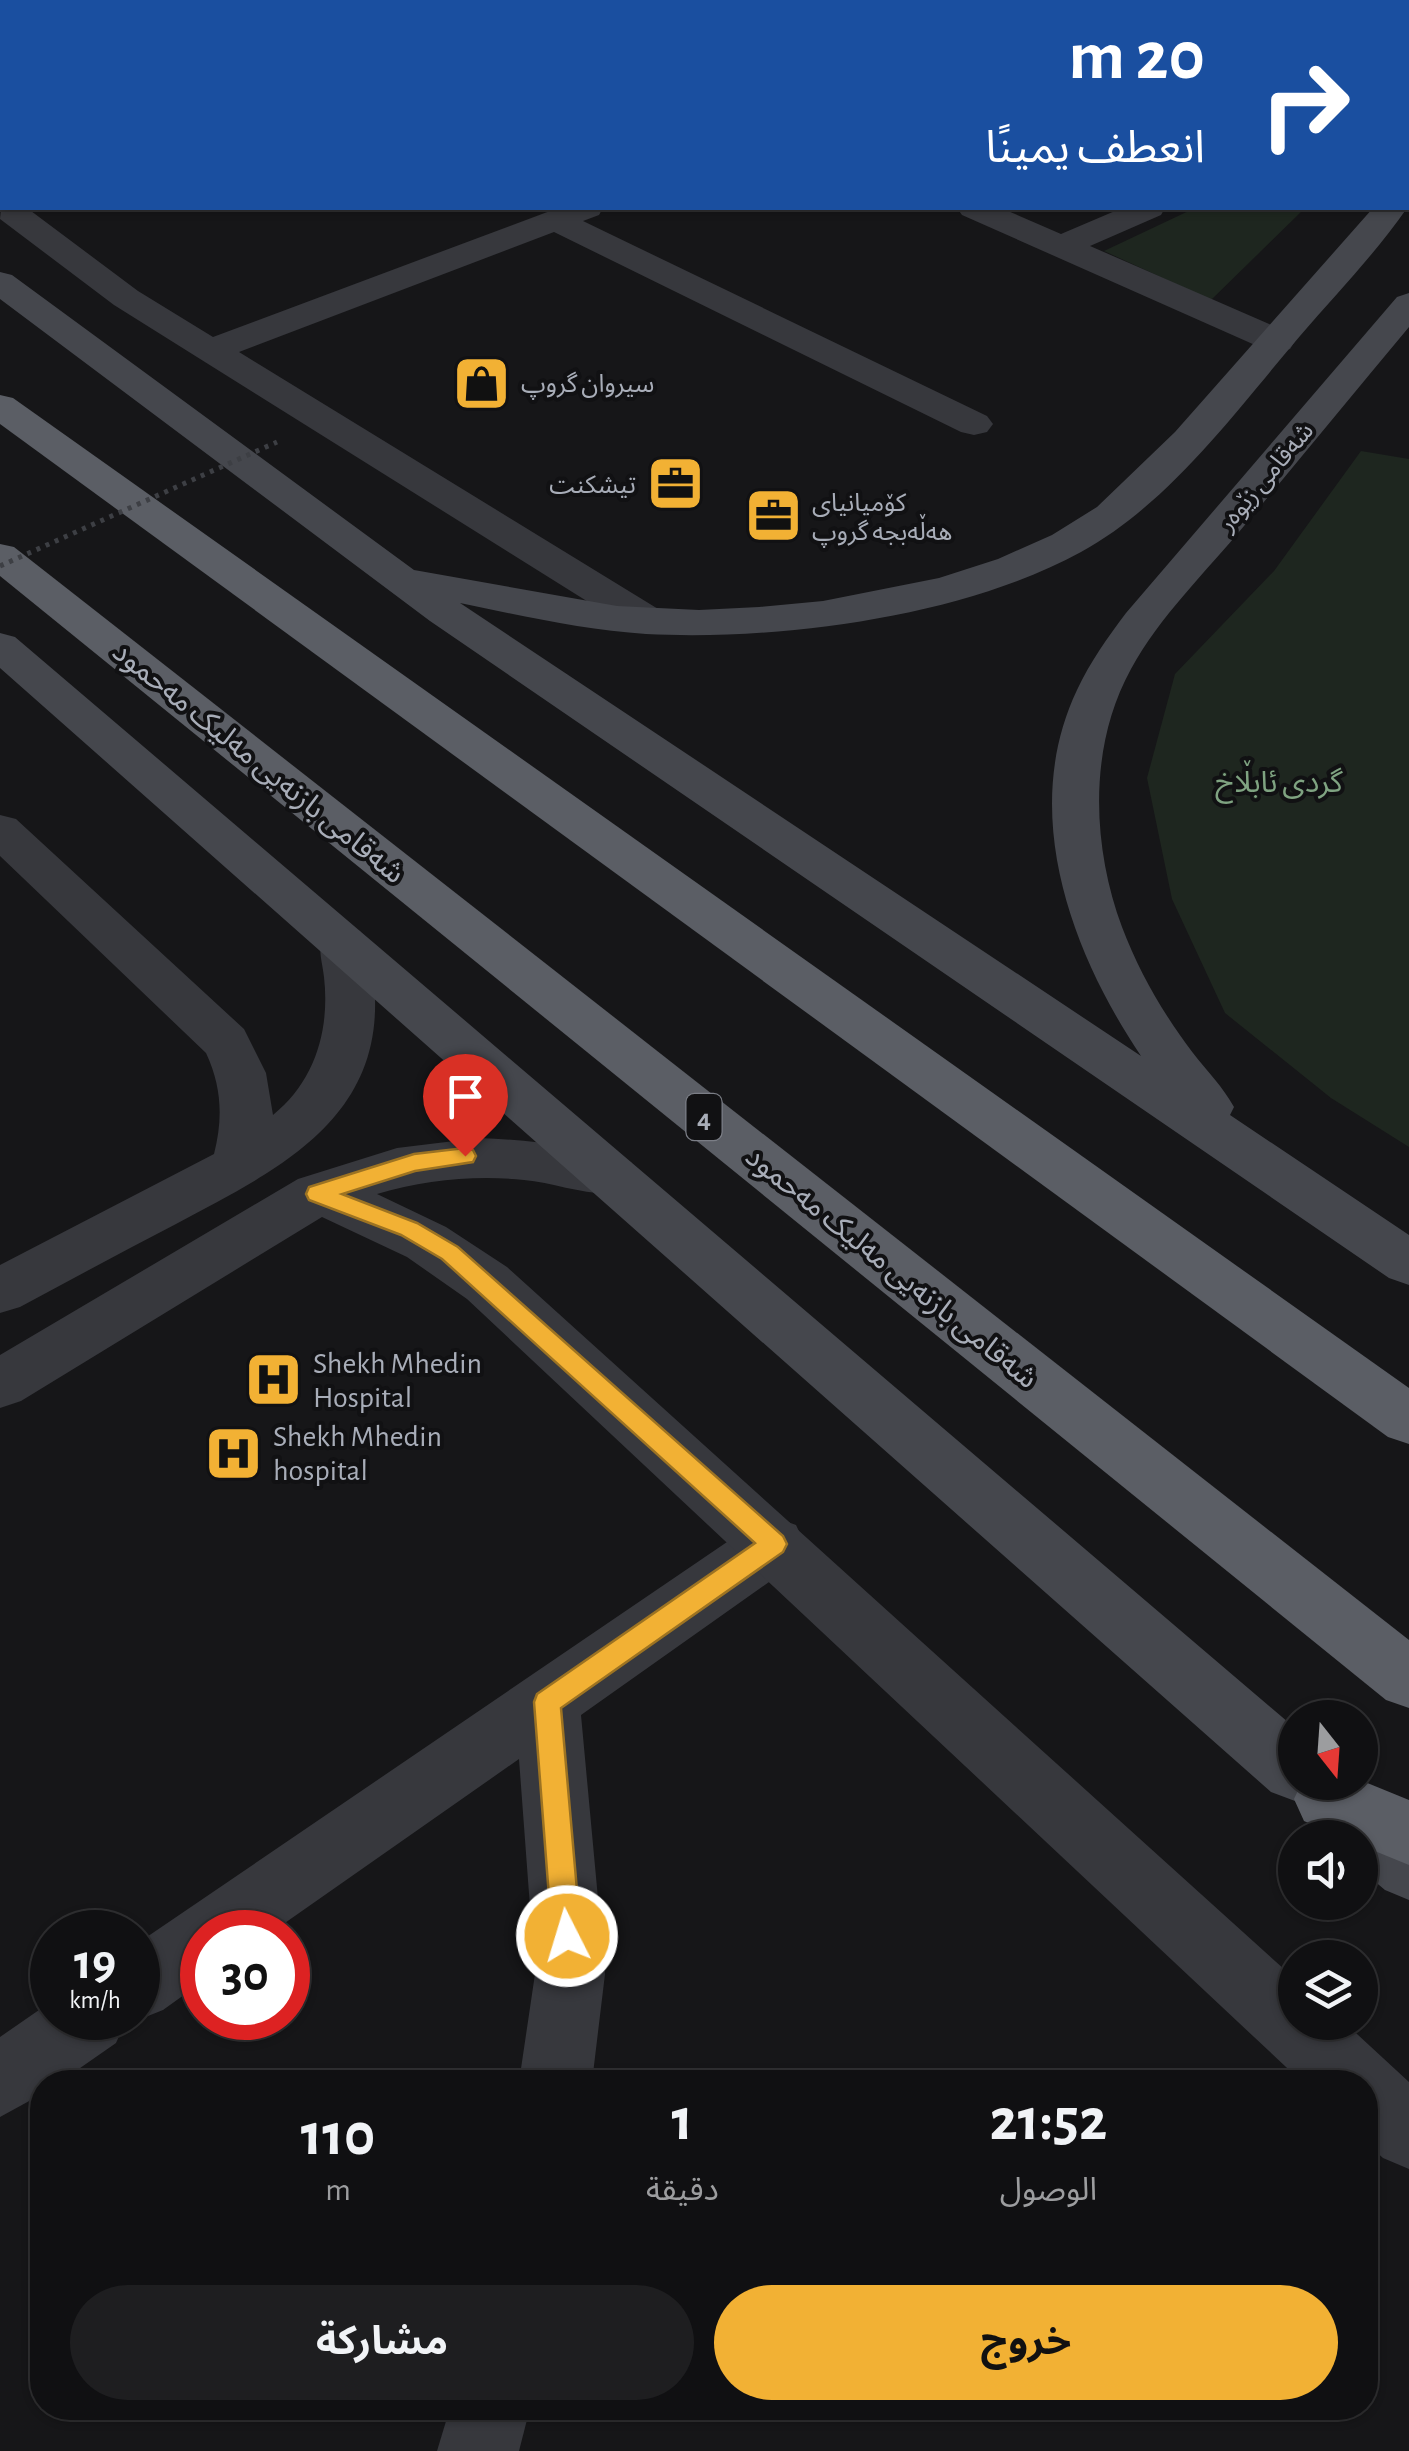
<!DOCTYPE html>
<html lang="ar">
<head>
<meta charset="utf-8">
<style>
	:root { --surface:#101012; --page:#1e1e20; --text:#f1f3f6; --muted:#9c9d9f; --line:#303032; --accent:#f2b134 }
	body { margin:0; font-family:"Alegreya Sans","Noto Sans Arabic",sans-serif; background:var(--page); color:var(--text); direction:rtl; height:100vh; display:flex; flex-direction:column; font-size:38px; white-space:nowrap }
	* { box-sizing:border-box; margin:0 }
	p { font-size:32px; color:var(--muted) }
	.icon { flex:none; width:55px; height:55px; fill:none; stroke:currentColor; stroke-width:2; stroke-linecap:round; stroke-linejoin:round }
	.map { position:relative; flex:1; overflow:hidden; direction:ltr }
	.side { position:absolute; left:30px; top:2070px; width:1348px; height:350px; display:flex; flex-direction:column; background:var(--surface); border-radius:40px; box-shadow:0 2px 8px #0004,0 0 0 2px var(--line); direction:rtl }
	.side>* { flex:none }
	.guide { position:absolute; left:0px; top:0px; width:1410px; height:210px; box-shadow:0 2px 8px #0004,0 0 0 2px var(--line); direction:rtl; background:#1a4fa0; color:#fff; overflow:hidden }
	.needle { width:65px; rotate:163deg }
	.controls { position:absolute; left:1278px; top:1700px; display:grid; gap:20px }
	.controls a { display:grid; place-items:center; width:100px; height:100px; border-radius:50%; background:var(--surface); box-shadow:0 2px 8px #0004,0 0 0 2px var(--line); font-size:50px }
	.speed { position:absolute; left:30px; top:1910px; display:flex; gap:20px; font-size:50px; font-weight:700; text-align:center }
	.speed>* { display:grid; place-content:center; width:130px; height:130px; border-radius:50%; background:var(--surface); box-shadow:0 2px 8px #0004,0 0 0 2px var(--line); line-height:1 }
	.speed small { font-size:25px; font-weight:400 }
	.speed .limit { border:15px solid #d22; background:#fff; color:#111 }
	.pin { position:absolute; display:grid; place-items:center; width:85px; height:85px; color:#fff; margin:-102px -42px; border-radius:50% 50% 50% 0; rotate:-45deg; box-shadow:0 0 10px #0007 }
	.pin .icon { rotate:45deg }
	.me { position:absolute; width:110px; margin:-55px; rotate:355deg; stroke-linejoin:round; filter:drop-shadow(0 0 8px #0008) }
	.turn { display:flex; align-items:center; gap:35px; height:210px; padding:0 40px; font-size:45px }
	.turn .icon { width:130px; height:130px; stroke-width:2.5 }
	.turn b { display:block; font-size:70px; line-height:85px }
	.eta { display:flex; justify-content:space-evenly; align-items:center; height:170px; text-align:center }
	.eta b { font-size:60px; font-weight:700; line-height:70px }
	.button { display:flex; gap:20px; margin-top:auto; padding:20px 40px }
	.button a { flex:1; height:115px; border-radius:60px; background:var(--accent); color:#111; font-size:40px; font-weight:700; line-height:115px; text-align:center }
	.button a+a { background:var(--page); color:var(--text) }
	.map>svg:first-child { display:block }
	.green { fill:#1e261f }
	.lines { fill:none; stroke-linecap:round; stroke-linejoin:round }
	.minor { fill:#37383d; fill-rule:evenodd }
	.tertiary { fill:#37383d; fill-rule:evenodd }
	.secondary { fill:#45474d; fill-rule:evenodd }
	.trunk { fill:#5b5e65; fill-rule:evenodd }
	.path-bridge { stroke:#3d3f44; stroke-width:5; stroke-dasharray:4 6; stroke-linecap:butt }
	.route { fill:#f2b134; stroke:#9d7322; stroke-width:2.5 }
	.labels { text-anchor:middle; stroke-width:8; stroke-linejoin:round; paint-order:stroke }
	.far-poi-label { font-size:25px; fill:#a8adb8; stroke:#111113; text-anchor:start }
	.far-street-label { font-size:25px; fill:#a8adb8; stroke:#111113 }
	.shield { fill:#111113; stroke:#7b7e86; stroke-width:2.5 }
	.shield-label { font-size:28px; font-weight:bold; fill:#a8adb8 }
	.street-label { font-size:30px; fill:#a8adb8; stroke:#111113 }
	.park-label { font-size:30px; fill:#7fa381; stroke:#111113 }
	.poi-label { font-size:30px; fill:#a8adb8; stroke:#111113; text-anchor:start }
</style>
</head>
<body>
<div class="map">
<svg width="1409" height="2451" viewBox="0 0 1409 2451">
	<rect width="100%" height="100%" fill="#161618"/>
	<g class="green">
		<polygon points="1195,208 1305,208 1211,300 1104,251"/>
		<polygon points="1361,451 1409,459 1409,1147 1331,1098 1225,1013 1172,899 1147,778 1175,674 1274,571"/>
	</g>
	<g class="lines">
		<g class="minor">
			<polygon points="517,0 549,0 550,2 518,2"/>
			<polygon points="2,199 2,208 27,208 138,291 213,337 558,208 603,208 599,215 583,221 987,416 993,424 987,432 974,435 961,432 554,232 239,352 663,612 669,621 663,630 648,634 633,630 114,305 0,219"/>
			<polygon points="957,208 1001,208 1061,234 1122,208 1165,208 1161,215 1090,246 1290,333 1295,341 1290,349 1277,352 1264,349 962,215"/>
			<polygon points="774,1517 796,1525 805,1544 796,1563 581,1715 605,1974 592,2082 519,2082 535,1974 519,1759 272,1932 202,1932 202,1982 163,2010 138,2020 131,2018 138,2018 138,1943 752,1525"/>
			<polygon points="52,2001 52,2018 127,2018 116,2043 60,2082 42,2082 42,2094 0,2117 0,2037"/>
			<polygon points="450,2408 530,2408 519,2451 437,2451"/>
		</g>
		<g class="tertiary">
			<path d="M0,815L16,819L244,1029L266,1073L273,1115C315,1081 330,1030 324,977C322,959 316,947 326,931L343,926L360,931C372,951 374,975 375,998C379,1124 271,1173 176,1224C124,1251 72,1279 20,1307L0,1313V1265L214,1154C223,1119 222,1087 206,1053L0,856Z"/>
			<path d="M479,1138C531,1140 581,1146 631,1162L639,1176L631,1190C598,1201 559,1183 524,1180C475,1175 425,1180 377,1194L446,1227L507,1267L1295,1979V2022H1344L1409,2082V2169L1383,2158L1365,2142V2082H1302L467,1299L407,1257L322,1217L21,1401L0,1408V1355L298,1179L397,1148Z"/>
		</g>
		<g class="secondary">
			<path d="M1373,208H1407C1376,253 1336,294 1300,336C1235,412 1170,503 1081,552C963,617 779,641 646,634C584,630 522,616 460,603L1141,1056C1071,952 1019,812 1077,690C1090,662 1108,637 1126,613L1397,297L1409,293V327C1354,393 1299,460 1244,526C1206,572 1160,616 1131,669C1088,747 1092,846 1122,927C1139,972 1164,1015 1193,1053C1207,1071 1223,1087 1234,1107L1230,1115L1409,1235V1285L1389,1278L430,621L0,299V272L12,275L414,570L617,606L699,610L759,607L823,601L939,578L998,559L1052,535L1097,507L1175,432Z"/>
			<polygon points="0,633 15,637 1295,1728 1295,1782 1323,1782 1319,1792 1295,1801 1271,1792 0,668"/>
			<polygon points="1347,1782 1370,1792 1409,1824 1409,1900 1385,1890 1360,1869 1360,1838 1322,1836 1312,1814 1322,1792"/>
		</g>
		<g class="trunk">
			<polygon points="0,395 13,398 1409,1388 1409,1444 1388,1437 0,424"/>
			<polygon points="0,544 14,547 1409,1640 1409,1708 1386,1700 0,576"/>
			<polygon points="1360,1780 1409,1800 1409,1865 1360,1845 1360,1838 1342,1838 1304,1821 1294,1799 1302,1782"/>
		</g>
		<polyline class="path-bridge" points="0,566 277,442"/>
	</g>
	<polygon class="route" points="465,1148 473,1150 476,1156 473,1162 415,1171 342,1194 417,1223 458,1247 783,1536 787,1544 783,1552 561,1708 581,1936 577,1946 567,1950 556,1946 552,1936 534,1702 537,1694 755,1543 442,1259 401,1235 309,1200 306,1194 309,1187 414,1154"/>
	<defs>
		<symbol id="shop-square" viewBox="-11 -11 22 22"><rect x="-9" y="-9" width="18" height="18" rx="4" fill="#f2b134" stroke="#111113"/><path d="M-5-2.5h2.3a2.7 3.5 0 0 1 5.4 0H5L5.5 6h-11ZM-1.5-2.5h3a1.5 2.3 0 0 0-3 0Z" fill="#111"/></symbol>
		<symbol id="office-square" viewBox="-11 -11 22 22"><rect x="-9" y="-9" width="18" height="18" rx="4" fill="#f2b134" stroke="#111113"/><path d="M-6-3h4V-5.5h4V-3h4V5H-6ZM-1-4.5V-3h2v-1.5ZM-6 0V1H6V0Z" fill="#111"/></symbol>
		<symbol id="hospital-square" viewBox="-11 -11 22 22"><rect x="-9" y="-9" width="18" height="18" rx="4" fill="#f2b134" stroke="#111113"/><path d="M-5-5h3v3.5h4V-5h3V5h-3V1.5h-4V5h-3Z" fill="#111"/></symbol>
	</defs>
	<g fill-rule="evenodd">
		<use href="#shop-square" x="450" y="352" width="63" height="63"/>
		<use href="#office-square" x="644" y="452" width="63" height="63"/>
		<use href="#office-square" x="742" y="484" width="63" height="63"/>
		<use href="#hospital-square" x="242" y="1348" width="63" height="63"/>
		<use href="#hospital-square" x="202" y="1422" width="63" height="63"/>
	</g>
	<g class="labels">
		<g class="far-poi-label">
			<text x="521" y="392">سیروان گروپ</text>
			<text x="636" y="493" text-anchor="end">تيشكنت</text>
			<text x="812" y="511">کۆمپانیای<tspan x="812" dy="29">ھەڵەبجە گروپ</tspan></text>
		</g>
		<g class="far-street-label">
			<text transform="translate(1265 476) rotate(-50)" y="9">شەقامی زێوەر</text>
		</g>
		<rect class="shield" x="686.5" y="1094" width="35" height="46" rx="8"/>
		<g class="shield-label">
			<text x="704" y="1127">4</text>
		</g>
		<g class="street-label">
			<text transform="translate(259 762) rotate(39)" y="10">شەقامی بازنەیی مەلیک مەحمود</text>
			<text transform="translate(892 1267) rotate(39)" y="10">شەقامی بازنەیی مەلیک مەحمود</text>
		</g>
		<g class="park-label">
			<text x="1279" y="792">گردی ئابڵاخ</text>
		</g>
		<g class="poi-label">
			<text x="313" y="1373">Shekh Mhedin<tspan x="313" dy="34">Hospital</tspan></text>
			<text x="273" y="1446">Shekh Mhedin<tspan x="273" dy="34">hospital</tspan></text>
		</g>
	</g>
</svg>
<div class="controls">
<a><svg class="needle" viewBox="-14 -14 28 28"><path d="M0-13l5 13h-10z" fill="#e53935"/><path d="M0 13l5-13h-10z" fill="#9c9d9f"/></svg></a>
<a><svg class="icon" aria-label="sound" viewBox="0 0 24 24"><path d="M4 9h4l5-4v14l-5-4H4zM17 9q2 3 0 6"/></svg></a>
<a><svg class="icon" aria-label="layers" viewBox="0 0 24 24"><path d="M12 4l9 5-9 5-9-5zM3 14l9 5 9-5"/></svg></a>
</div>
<div class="speed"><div>19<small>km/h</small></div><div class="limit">30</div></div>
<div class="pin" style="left:465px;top:1156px;background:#d93025"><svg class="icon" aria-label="arrive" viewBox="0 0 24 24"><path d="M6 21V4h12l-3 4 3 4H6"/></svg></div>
<svg class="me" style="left:567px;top:1936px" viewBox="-20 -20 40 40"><circle r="17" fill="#f2b134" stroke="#fff" stroke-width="3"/><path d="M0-11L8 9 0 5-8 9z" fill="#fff"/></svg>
<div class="guide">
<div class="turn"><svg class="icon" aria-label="right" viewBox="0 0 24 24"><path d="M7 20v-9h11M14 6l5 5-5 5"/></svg><div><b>20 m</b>انعطف يمينًا</div></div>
</div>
<section class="side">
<div class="eta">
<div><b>21:52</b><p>الوصول</p></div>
<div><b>1</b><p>دقيقة</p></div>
<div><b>110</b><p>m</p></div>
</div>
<div class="button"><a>خروج</a><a>مشاركة</a></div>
</section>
</div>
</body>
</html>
